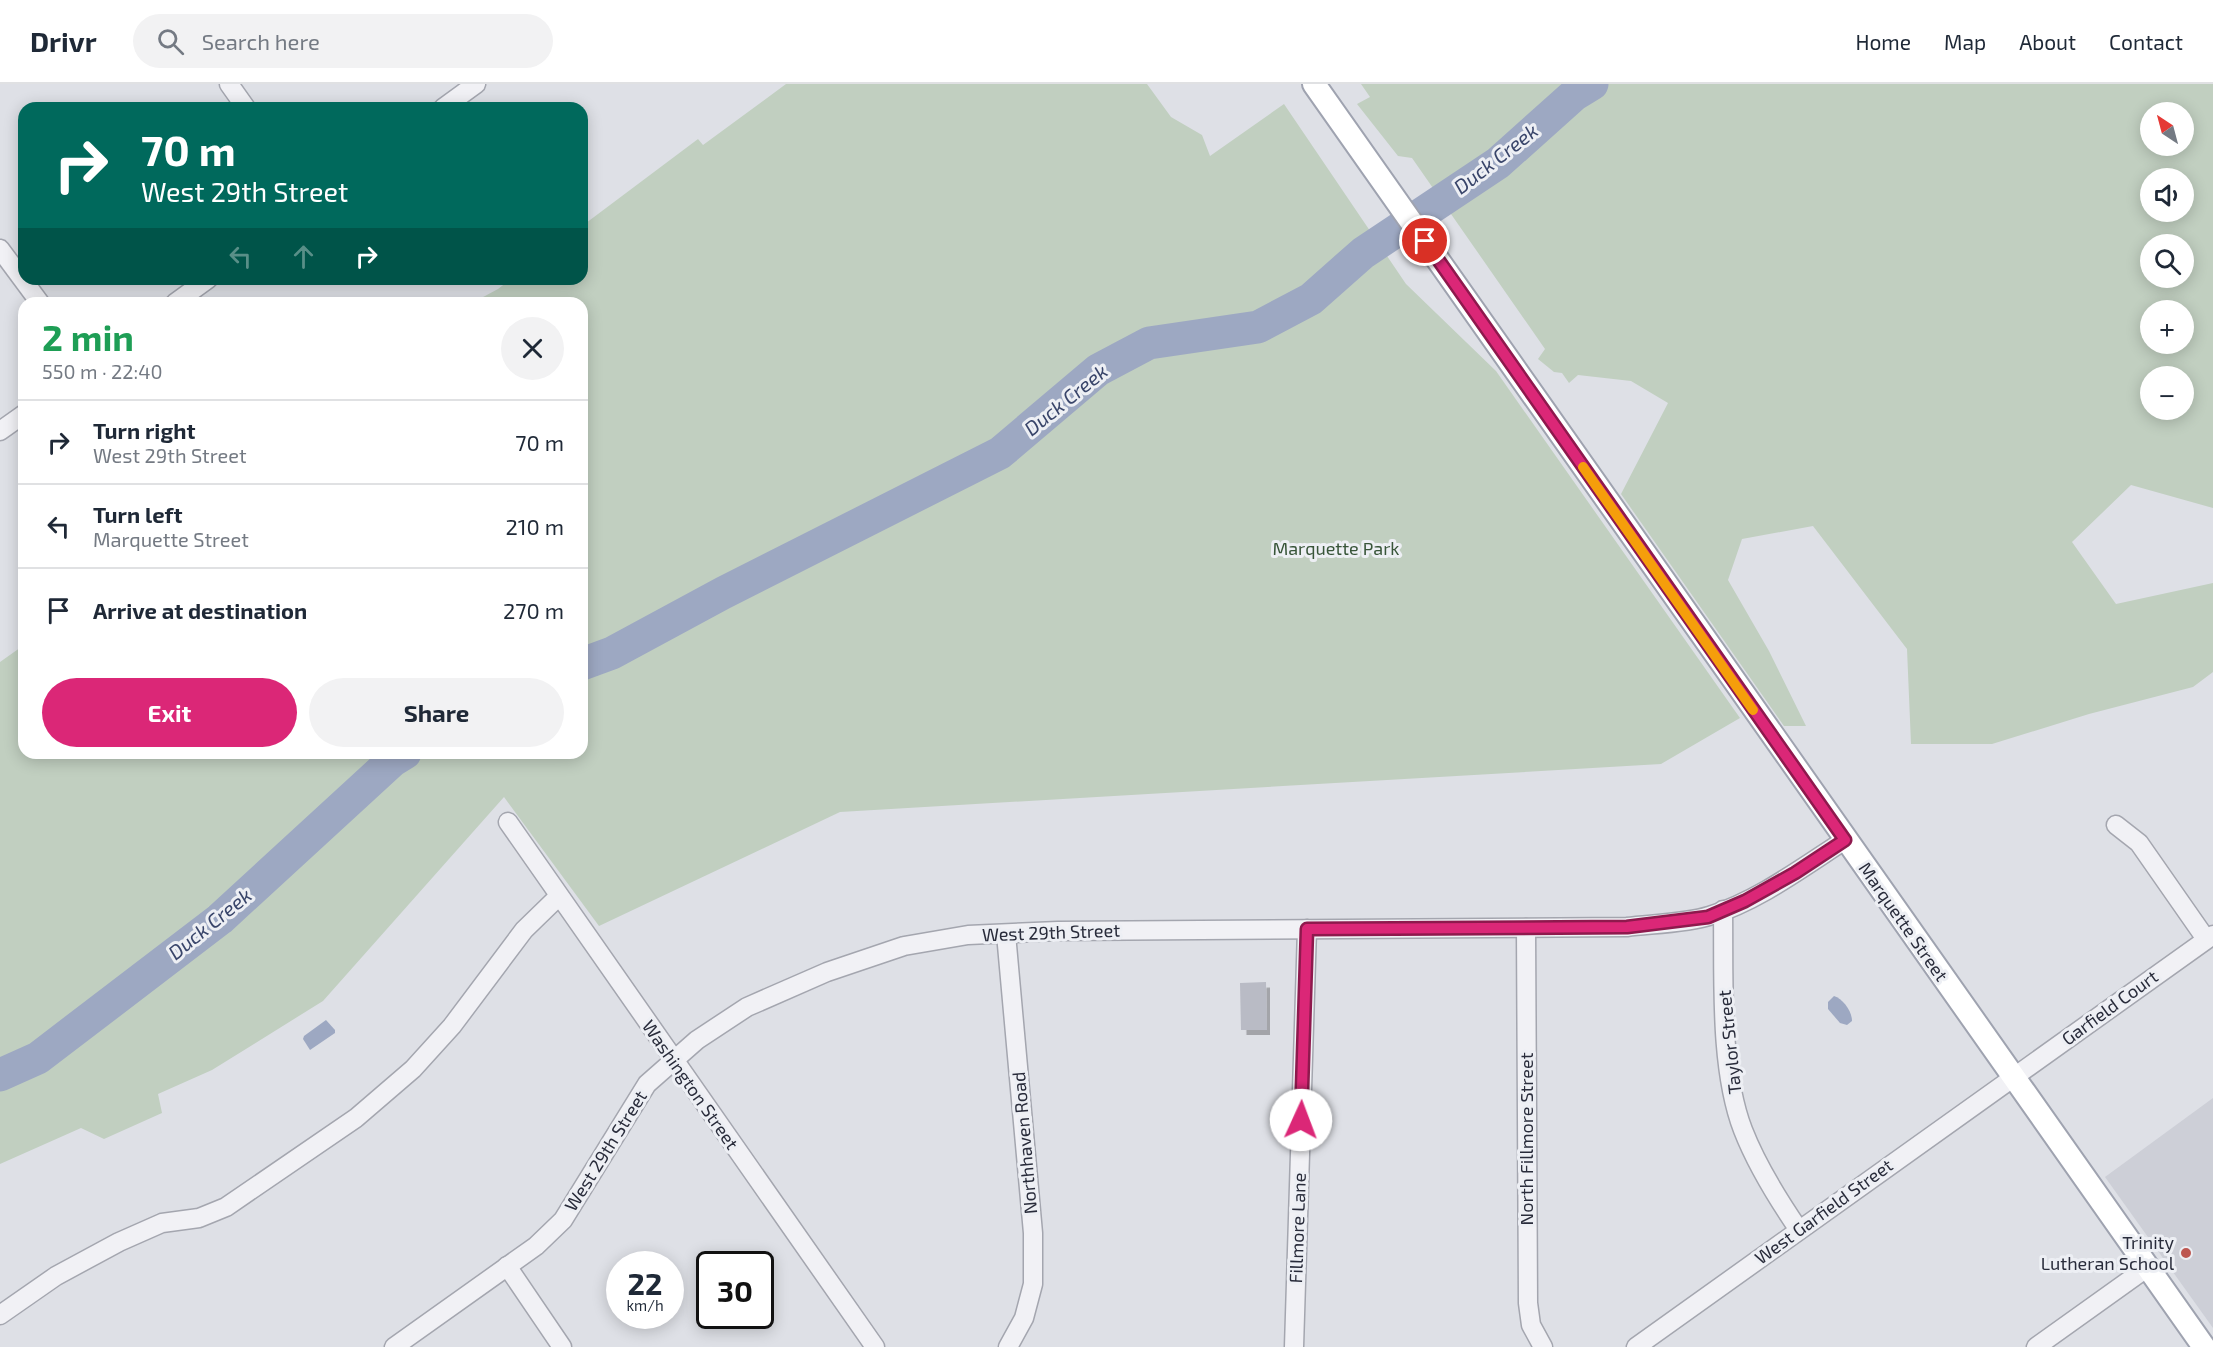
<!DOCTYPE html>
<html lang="en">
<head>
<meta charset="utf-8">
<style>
	:root { --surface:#fff; --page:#f2f2f3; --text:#1f2937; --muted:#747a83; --line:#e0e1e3; --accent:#db2777 }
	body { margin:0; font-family:"Exo 2",sans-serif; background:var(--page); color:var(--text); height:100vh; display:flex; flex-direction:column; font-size:22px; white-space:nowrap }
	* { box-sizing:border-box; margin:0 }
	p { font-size:20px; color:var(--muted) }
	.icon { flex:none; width:33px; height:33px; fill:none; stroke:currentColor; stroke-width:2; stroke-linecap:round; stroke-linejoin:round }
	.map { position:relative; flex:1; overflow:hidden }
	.panel { position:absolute; left:18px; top:213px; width:570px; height:462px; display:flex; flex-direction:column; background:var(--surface); border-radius:18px; box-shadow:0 3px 15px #0003 }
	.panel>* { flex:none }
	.guide { position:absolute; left:18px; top:18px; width:570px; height:183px; border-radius:18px; box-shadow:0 3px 15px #0003; background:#00695c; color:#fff; overflow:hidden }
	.needle { width:39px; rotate:324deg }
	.buttons { position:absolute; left:2140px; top:18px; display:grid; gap:12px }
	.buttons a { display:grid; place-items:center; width:54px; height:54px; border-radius:50%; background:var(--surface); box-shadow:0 3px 15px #0003; font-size:30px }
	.speed { position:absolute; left:606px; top:1167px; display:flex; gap:12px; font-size:30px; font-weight:700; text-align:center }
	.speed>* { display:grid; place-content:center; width:78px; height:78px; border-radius:50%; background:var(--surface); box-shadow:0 3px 15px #0003; line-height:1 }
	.speed small { font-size:15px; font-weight:400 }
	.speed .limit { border:3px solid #111; border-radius:9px; background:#fff; color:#111 }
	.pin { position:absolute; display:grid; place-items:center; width:51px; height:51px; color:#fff; margin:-26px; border:3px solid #fff; border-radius:50%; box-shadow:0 2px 6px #0007 }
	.me { position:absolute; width:66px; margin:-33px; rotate:2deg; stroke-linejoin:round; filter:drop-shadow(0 0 4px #0008) }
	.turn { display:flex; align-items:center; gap:21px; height:126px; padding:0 24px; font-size:27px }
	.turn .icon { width:78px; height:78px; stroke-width:2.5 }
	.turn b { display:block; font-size:42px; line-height:51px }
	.lanes { display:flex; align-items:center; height:57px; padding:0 24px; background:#0003; justify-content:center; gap:30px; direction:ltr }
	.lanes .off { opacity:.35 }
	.round { display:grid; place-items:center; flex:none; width:63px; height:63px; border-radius:32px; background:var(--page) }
	.head { display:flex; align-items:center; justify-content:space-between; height:102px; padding:0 24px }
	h1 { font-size:36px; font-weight:700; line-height:45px; color:#1e9e55 }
	.cta { display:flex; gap:12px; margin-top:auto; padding:12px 24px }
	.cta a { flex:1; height:69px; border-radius:36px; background:var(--accent); color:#fff; font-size:24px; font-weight:700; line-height:69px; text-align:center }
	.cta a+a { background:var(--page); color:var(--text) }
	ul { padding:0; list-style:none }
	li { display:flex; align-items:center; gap:18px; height:84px; padding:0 24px; border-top:2px solid var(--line) }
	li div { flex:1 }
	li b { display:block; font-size:22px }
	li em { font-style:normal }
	header { display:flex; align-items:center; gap:36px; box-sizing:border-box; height:84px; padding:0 30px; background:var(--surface); border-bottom:2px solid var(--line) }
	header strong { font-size:28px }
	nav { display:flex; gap:33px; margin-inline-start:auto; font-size:21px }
	.search { width:420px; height:54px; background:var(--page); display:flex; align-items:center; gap:15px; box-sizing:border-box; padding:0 21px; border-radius:33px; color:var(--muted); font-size:22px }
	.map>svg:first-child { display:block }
	.built { fill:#cdcfd7 }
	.green { fill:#c1cfc0; fill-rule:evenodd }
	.water { fill:#9da8c2 }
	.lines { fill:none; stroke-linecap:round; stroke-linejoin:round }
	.river { stroke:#9da8c2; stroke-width:33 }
	.building { fill:#b9bbc5; filter:url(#shadow) }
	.minor-casing { stroke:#a4a6af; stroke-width:21 }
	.major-casing { stroke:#9fa3b0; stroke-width:26 }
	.minor { stroke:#f1f1f5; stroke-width:18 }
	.major { stroke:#fff; stroke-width:22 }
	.route-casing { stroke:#8e194d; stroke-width:15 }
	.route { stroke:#db2777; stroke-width:10 }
	.slow { stroke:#f59e0b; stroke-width:10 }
	.poi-dot { fill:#bd5751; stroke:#edeff4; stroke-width:2 }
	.labels { text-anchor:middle; stroke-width:6; stroke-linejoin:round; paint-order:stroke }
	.park-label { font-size:18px; fill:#385539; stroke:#edeff4 }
	.street-label { font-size:18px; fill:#292c3b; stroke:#edeff4 }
	.poi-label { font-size:18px; fill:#292c3b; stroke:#edeff4; text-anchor:end }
	.water-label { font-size:20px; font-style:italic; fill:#39456a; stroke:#edeff4 }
</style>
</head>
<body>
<header>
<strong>Drivr</strong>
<div class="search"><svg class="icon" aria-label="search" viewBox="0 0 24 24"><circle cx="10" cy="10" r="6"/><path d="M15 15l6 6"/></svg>Search here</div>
<nav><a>Home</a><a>Map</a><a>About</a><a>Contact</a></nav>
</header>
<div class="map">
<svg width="2213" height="1263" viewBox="0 0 2213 1263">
	<defs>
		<filter id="shadow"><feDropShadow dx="5.5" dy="5.5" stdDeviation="0" flood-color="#0004"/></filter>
	</defs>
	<rect width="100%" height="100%" fill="#dee0e6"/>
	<polygon class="built" points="2213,1014 2213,1244 2105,1093"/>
	<g class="green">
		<polygon points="786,0 1147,0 1171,33 1202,51 1210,72 1284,20 1406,200 1496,287 1740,634 1661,680 840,728 599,842 504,713 323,917 212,986 158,1010 162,1029 104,1055 81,1044 0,1080 0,578 24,561 24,669 582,669 582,219 472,219 498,205 511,195 582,195 582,142 698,55 703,61"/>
		<path d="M1361,0H2213V424L2131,401L2072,458L2116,520L2213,499V588L2193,603L2089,630L1992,660H1911L1907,565L1813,442L1742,455L1728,496L1769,567L1806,642H1784L1621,410L1668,319L1631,297L1578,291L1569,299L1562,289L1554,288L1538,275L1545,265L1412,74L1398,72L1357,20L1370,13ZM2151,28H2184V62H2151ZM2151,94H2184V128H2151ZM2151,160H2184V194H2151ZM2151,226H2184V260H2151ZM2151,292H2184V326H2151Z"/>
	</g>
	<g class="water">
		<path d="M1834,912C1843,915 1852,927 1852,937L1847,941L1840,939L1828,925V918Z"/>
		<polygon points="326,936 335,946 335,949 310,966 303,955 304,952"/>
	</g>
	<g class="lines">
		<g class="river">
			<polyline points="582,580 612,569 723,509 1000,369 1098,286 1149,259 1258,243 1311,215 1363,169 1498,79 1574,11 1592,0"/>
			<polyline points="0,991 38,974 220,835 392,677 405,669"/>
		</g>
	</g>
	<polygon class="building" points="1266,898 1267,946 1241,946 1240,899"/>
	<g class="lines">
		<defs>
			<g id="minor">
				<polyline points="229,0 246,24"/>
				<polyline points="443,24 476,0"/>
				<polyline points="0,165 40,219"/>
				<polyline points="175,219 208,195"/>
				<polyline points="0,347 24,330"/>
				<polyline points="508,738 875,1263"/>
				<polyline points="2116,741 2139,759 2206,855"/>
				<path d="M1723,826C1724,892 1719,984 1743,1046C1757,1082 1777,1114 1799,1146"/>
				<polyline points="1526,844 1528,1219 1531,1241 1543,1263"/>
				<polyline points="1006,850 1033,1149 1033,1200 1024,1234 1008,1263"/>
				<polyline points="507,1182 562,1263"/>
				<polyline points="0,1231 56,1192 119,1158 162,1139 199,1134 226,1123 356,1034 413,985 452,942 524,846 559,812"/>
				<path d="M394,1263L536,1162L563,1136L647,1000L697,956L747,923L827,888L904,862L968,851L1058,847L1627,843C1651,840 1688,839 1709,832C1758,817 1803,783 1845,756"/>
				<polyline points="1294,1263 1307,845"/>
				<polyline points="1636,1263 2213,851"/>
				<polyline points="2036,1263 2148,1183"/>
			</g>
			<polyline id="major" points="1314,0 2204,1263"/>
		</defs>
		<use href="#minor" class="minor-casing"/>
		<use href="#major" class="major-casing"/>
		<use href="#minor" class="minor"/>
		<use href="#major" class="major"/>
	</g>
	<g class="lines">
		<defs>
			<polyline id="route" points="1301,1036 1307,845 1627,843 1708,833 1745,817 1795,789 1845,756 1425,157"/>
		</defs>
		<use href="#route" class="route-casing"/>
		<use href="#route" class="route"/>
		<polyline class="slow" points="1583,383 1753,626"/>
	</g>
	<circle class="poi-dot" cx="2186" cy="1169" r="6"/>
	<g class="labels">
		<g class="park-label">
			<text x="1336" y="471">Marquette Park</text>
		</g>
		<g class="street-label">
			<text transform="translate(1903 838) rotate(55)" y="6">Marquette Street</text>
			<text transform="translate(1051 849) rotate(-2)" y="6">West 29th Street</text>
			<text transform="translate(2110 924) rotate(-36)" y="6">Garfield Court</text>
			<text transform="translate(1730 958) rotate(-96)" y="6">Taylor Street</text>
			<text transform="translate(690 1001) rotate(55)" y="6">Washington Street</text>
			<text transform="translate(1527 1055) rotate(-90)" y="6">North Fillmore Street</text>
			<text transform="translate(1025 1059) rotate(-95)" y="6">Northhaven Road</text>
			<text transform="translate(606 1067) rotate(-58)" y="6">West 29th Street</text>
			<text transform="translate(1824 1128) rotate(-36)" y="6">West Garfield Street</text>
			<text transform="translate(1298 1144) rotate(-88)" y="6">Fillmore Lane</text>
		</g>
		<g class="poi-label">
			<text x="2174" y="1165">Trinity<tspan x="2174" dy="21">Lutheran School</tspan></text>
		</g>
		<g class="water-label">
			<text transform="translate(1496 75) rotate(-38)" y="7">Duck Creek</text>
			<text transform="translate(1066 316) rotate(-39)" y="7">Duck Creek</text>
			<text transform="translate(210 840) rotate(-39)" y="7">Duck Creek</text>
		</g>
	</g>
</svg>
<div class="buttons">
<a><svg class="needle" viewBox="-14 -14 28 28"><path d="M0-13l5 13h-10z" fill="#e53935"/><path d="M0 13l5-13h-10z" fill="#747a83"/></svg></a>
<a><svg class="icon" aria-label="sound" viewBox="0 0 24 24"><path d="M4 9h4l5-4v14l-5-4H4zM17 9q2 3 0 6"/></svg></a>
<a><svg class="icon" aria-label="search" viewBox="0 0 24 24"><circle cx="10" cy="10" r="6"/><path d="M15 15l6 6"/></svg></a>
<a>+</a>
<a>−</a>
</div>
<div class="speed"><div>22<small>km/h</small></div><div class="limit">30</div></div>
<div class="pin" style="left:1425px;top:157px;background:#d93025"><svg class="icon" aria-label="arrive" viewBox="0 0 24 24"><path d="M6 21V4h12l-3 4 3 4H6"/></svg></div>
<svg class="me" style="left:1301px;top:1036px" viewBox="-20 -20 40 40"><circle r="19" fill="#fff"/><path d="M0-13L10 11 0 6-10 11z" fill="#db2777"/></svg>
<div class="guide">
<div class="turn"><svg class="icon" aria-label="right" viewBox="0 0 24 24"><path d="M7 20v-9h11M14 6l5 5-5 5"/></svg><div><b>70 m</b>West 29th Street</div></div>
<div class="lanes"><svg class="icon off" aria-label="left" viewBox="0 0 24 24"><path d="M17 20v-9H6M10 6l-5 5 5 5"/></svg><svg class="icon off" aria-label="ahead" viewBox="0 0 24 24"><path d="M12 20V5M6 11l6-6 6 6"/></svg><svg class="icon" aria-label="right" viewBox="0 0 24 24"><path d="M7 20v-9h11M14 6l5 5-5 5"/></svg></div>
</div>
<section class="panel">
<div class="head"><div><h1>2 min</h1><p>550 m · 22:40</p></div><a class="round"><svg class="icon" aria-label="close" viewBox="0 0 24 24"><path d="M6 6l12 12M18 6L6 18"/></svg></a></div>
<ul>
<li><svg class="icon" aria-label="right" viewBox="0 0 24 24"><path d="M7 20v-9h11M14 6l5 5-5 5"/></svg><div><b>Turn right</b><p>West 29th Street</p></div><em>70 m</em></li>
<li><svg class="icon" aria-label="left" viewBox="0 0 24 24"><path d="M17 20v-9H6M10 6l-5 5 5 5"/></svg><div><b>Turn left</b><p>Marquette Street</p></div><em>210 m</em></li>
<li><svg class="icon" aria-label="arrive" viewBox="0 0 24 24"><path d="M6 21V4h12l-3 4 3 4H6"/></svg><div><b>Arrive at destination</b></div><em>270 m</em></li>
</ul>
<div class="cta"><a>Exit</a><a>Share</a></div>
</section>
</div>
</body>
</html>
